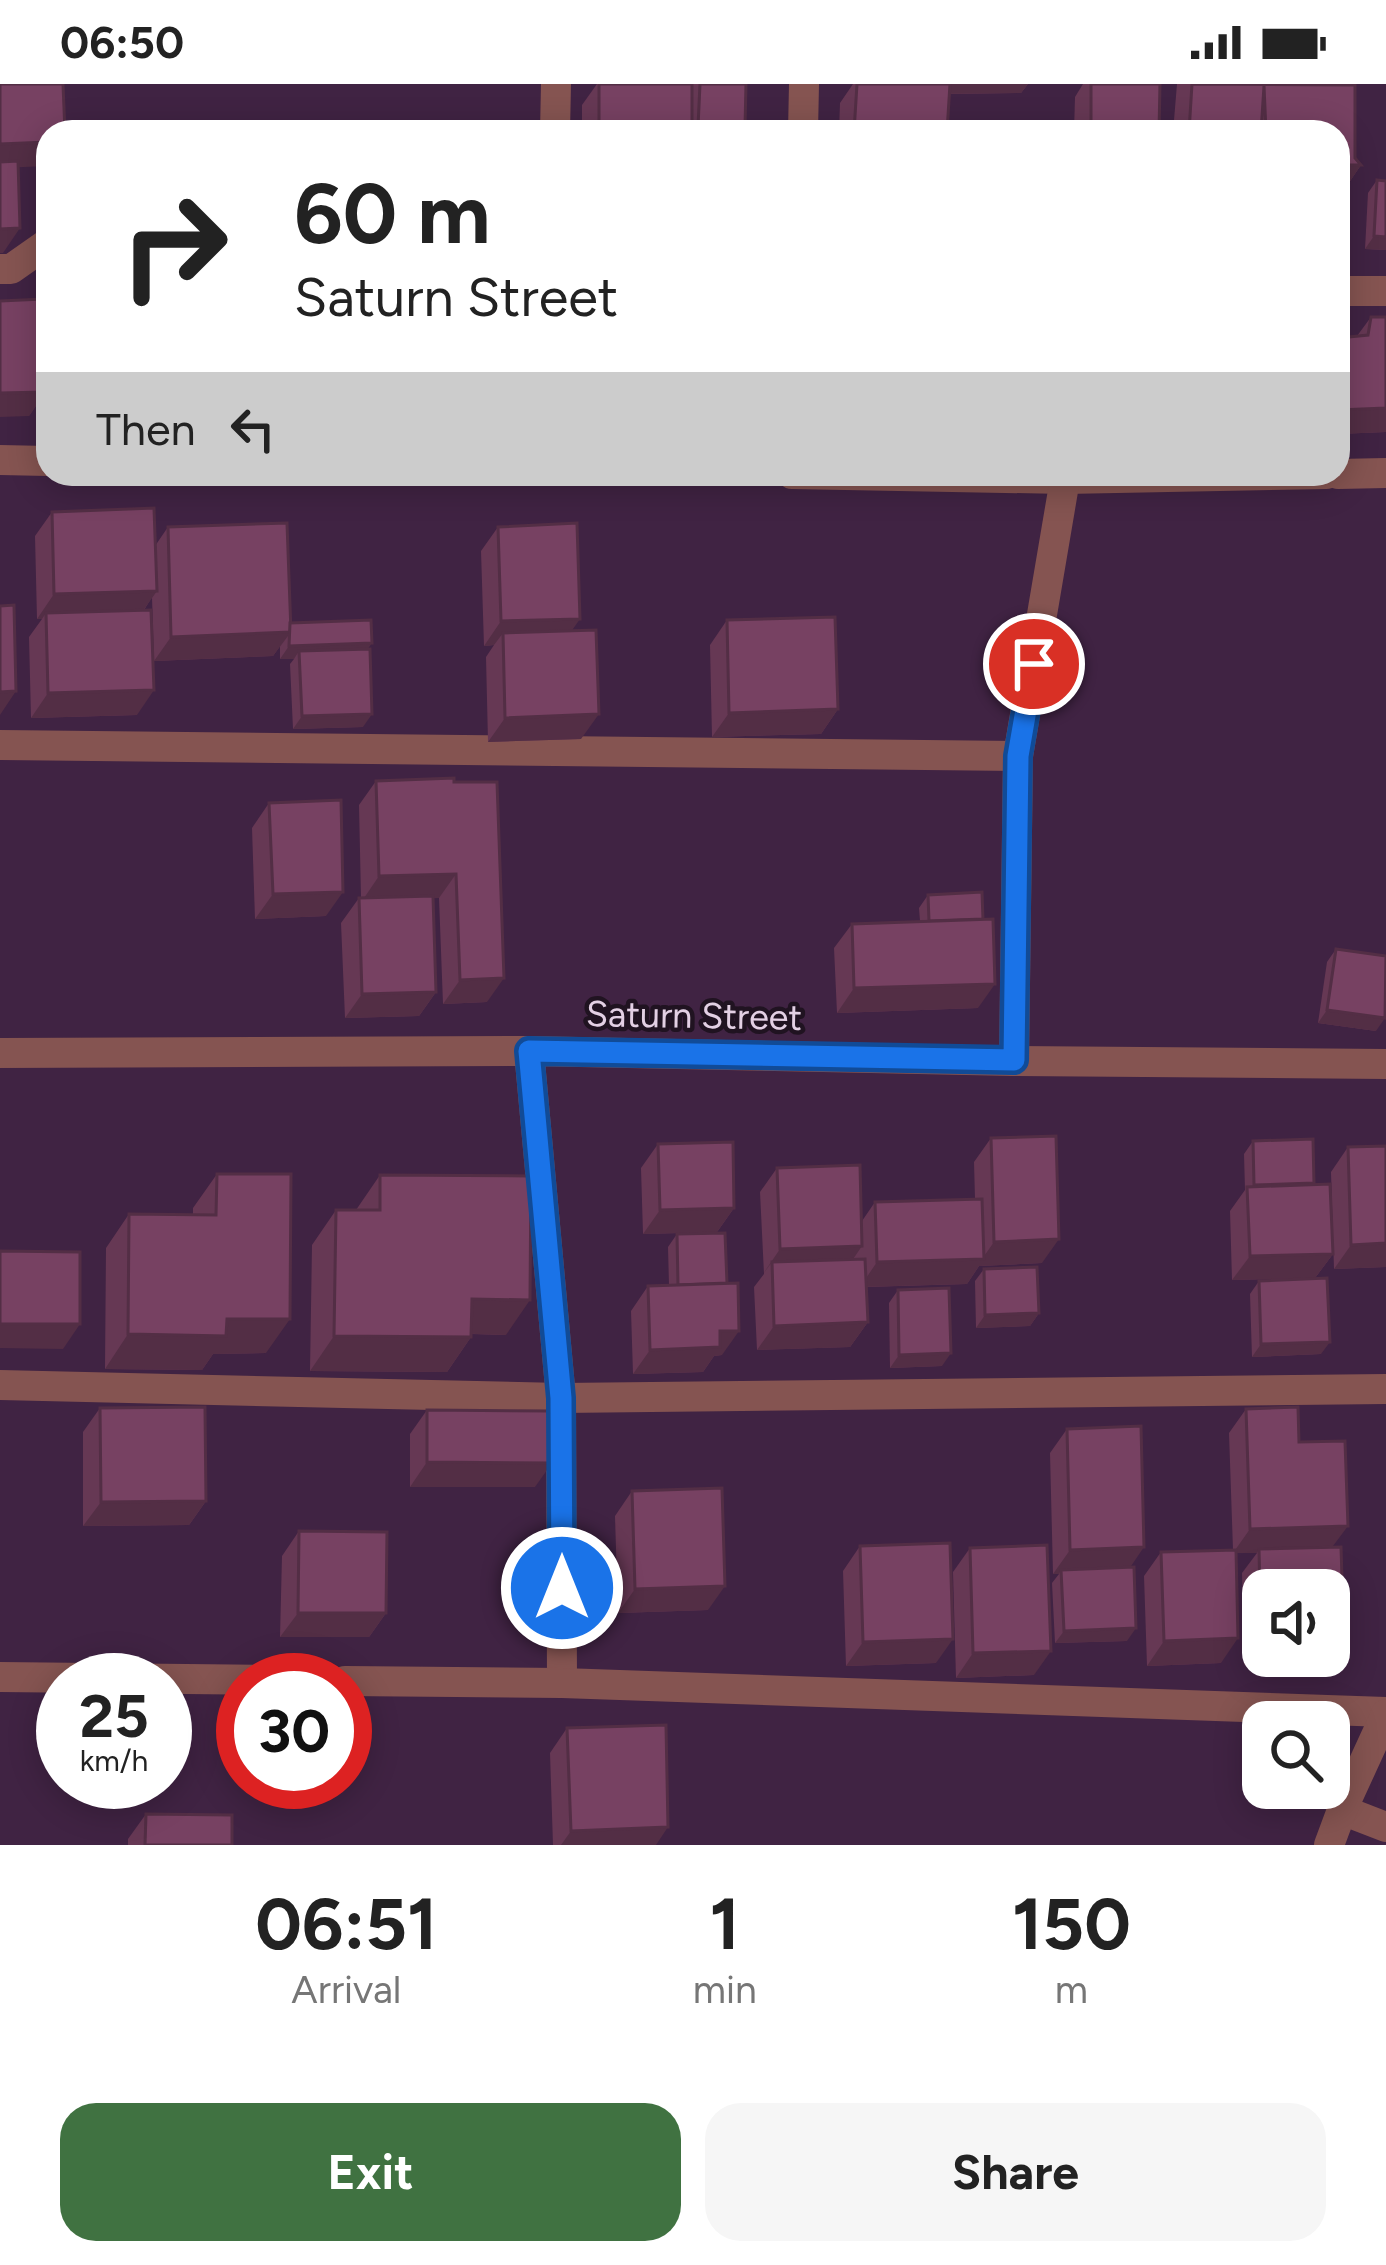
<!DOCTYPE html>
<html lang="en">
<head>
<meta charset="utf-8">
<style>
	:root { --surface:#fff; --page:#f6f6f6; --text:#222; --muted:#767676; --accent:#407241 }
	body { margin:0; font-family:Figtree,sans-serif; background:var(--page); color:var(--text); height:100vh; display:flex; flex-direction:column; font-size:45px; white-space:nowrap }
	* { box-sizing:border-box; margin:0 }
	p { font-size:39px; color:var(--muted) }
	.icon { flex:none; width:66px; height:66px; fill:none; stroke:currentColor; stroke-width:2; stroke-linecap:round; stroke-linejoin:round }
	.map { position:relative; height:1761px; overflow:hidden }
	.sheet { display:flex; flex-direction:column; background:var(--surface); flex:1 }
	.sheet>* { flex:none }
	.guide { position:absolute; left:36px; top:36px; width:1314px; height:366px; border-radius:36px; box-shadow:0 6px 30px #0003; background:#fff; color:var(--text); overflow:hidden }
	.fabs { position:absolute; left:1242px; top:1485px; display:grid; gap:24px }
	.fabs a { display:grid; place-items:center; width:108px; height:108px; border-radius:24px; background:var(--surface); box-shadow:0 6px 30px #0003; font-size:60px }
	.speed { position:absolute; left:36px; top:1569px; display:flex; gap:24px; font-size:60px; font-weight:700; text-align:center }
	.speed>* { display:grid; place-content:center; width:156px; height:156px; border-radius:50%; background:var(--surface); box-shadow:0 6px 30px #0003; line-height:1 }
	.speed small { font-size:30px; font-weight:400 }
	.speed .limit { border:18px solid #d22; background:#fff; color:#111 }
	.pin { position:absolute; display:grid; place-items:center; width:102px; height:102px; color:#fff; margin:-51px; border:6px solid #fff; border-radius:50%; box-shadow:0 3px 12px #0007 }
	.me { position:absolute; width:132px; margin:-66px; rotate:0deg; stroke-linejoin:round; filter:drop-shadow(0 0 9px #0008) }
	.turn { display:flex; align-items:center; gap:42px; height:252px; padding:0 60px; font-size:54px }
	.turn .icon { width:156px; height:156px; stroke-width:2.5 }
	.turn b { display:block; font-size:84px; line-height:102px }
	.then { display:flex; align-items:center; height:114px; padding:0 60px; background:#0003; gap:24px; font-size:45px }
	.eta { display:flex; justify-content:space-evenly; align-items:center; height:204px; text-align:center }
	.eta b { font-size:72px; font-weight:700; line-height:84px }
	.primary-button { display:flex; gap:24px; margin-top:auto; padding:24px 60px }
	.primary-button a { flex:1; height:138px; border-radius:36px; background:var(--accent); color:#fff; font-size:48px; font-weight:700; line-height:138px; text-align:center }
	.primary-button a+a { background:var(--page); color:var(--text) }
	.status { display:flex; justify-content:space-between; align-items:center; height:84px; padding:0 60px; background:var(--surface); direction:ltr }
	.status svg { height:33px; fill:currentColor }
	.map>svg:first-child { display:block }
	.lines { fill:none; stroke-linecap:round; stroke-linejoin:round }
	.minor { stroke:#855451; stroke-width:30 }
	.wall { fill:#663854 }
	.shaded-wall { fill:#532e45 }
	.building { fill:#774162; stroke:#532e45; stroke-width:3 }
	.route-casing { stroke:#114b97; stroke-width:30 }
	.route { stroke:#1a73e8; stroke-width:21 }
	.labels { text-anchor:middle; stroke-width:9; stroke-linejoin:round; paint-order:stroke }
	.street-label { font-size:36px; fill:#e3d0e4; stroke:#201321 }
</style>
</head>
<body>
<div class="status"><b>06:50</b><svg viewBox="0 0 49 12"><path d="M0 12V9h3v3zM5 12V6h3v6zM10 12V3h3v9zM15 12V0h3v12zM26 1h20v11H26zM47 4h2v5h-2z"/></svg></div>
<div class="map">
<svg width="1386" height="1761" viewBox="0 0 1386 1761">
	<rect width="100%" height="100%" fill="#402343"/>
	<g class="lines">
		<g class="minor">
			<polyline points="555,48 556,0"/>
			<polyline points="803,48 804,0"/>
			<polyline points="0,185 11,185 48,159"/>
			<polyline points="1338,207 1386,207"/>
			<polyline points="0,376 48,377"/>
			<polyline points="792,390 1065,395 1326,390"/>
			<polyline points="1338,390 1386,389"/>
			<polyline points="0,661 1018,672"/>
			<polyline points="529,967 561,1314 562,1599"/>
			<polyline points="0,969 529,967 1014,977 1386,980"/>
			<polyline points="1014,977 1018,672 1065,395"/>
			<polyline points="0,1301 561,1314 1386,1305"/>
			<polyline points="0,1593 286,1596"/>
			<polyline points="345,1597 562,1599 1386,1628"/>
			<polyline points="1342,1726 1386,1743"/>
			<polyline points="1329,1761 1342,1726 1386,1630"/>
		</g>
	</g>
	<g class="wall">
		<polygon points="597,0 746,0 745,44 742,48 582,48 582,21"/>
		<polygon points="853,0 1028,0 1021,9 949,10 947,48 839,48 840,19"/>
		<polygon points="1083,0 1160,0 1159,48 1074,48 1075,13"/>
		<polygon points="1177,0 1309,0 1361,81 1344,106 1338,48 1173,48"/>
		<polygon points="1377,96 1386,166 1365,165 1368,109"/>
		<polygon points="1338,224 1345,246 1340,254 1357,252 1371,233 1386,348 1338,350"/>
		<polygon points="48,240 48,338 42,338 41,314 29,332 44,245"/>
		<polygon points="52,428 155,462 168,443 290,539 368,565 363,643 293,645 290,580 294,575 280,575 280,562 273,572 154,577 152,513 144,526 137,631 31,634 29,553 42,535 37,535 35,452"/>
		<polygon points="498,443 571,547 581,655 488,658 486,573 494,561 484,562 481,467"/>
		<polygon points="727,536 838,625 821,650 712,653 710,561"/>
		<polygon points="454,694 487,918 443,920 439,814 433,814 436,908 419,932 345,934 341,839 359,814 361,814 359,721 376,697"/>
		<polygon points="269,719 326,832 255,835 252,744"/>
		<polygon points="928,811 978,924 837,929 834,864 852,840 920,837 919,824"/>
		<polygon points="1336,865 1376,947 1318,939 1327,878"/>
		<polygon points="991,1054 1042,1179 979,1182 967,1200 866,1203 868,1238 850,1263 757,1266 754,1203 764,1190 760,1108 777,1084 862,1137 875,1118 975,1115 974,1078"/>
		<polygon points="1253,1057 1314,1099 1333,1170 1315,1194 1232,1196 1230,1127 1245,1106 1244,1070"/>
		<polygon points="658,1060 734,1124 717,1148 643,1150 641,1084"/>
		<polygon points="1348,1063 1386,1183 1334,1185 1331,1088"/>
		<polygon points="217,1090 266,1269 213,1270 202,1286 105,1285 106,1164 129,1130 193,1131 193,1124"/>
		<polygon points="380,1091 506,1251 471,1250 471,1253 447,1288 310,1287 312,1161 336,1126 356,1126"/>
		<polygon points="677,1150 722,1271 714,1272 703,1288 633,1290 631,1227 648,1202 669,1201 668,1163"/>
		<polygon points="984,1185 1039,1229 1030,1242 976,1244 975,1197"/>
		<polygon points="1259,1197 1321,1270 1252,1273 1250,1210"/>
		<polygon points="898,1206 942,1282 890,1284 889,1219"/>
		<polygon points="100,1324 206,1417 189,1441 83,1442 83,1348"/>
		<polygon points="1246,1325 1299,1358 1333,1463 1344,1554 1327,1579 1244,1581 1242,1489 1257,1469 1236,1469 1221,1579 1147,1582 1144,1492 1161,1468 1233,1466 1229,1349"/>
		<polygon points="427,1326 535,1403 410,1403 410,1350"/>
		<polygon points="1067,1345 1129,1484 1127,1557 1055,1559 1052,1499 1059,1490 1053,1490 1050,1369"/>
		<polygon points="632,1407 708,1526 618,1529 615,1432"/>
		<polygon points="299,1447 386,1529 369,1553 280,1553 282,1472"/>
		<polygon points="860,1462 936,1579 846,1582 843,1487"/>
		<polygon points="970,1464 1034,1591 956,1594 953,1488"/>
		<polygon points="567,1644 656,1761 553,1761 550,1669"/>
		<polygon points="146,1730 232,1761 128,1761 128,1755"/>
	</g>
	<g class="shaded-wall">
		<polygon points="942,0 1028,0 1021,9 935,10"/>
		<polygon points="698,43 745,44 742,48 695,48"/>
		<polygon points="48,58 48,82 0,84 0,60"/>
		<polygon points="1338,81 1361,81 1344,106 1338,106"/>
		<polygon points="20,144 3,169 0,169 0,145"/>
		<polygon points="1374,152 1386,153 1386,166 1365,165"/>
		<polygon points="46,308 29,332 0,333 0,309"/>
		<polygon points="1386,324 1386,348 1338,350 1338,326"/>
		<polygon points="157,507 140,531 46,529 42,535 37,535 54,510"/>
		<polygon points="580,535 563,559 503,549 494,561 484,562 501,537"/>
		<polygon points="291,548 273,572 154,577 171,553"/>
		<polygon points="372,559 363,572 299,567 294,575 280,575 289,562"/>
		<polygon points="154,606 137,631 31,634 48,609"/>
		<polygon points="16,607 0,631 0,608"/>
		<polygon points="838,625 821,650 712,653 729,629"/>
		<polygon points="372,630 363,643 293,645 302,632"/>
		<polygon points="599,630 581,655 488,658 505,634"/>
		<polygon points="456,790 439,814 362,817 379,792"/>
		<polygon points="343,808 326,832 255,835 273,810"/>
		<polygon points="504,894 487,918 443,920 460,896"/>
		<polygon points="995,900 978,924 837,929 854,904"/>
		<polygon points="436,908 419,932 345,934 362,910"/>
		<polygon points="1327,926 1385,934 1376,947 1318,939"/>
		<polygon points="734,1124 717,1148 643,1150 660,1126"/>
		<polygon points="1059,1155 1042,1179 979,1182 967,1200 860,1203 877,1178 982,1175 994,1158"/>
		<polygon points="1386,1159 1386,1183 1334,1185 1351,1161"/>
		<polygon points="862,1162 845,1187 772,1178 763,1190 780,1165"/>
		<polygon points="1333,1170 1315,1194 1232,1196 1250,1172"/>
		<polygon points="472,1215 530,1216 506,1251 448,1249"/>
		<polygon points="1039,1229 1030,1242 976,1244 985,1231"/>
		<polygon points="227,1235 290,1235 266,1269 213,1270 202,1286 105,1285 128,1250"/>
		<polygon points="868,1238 850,1263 757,1266 774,1242"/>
		<polygon points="0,1240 80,1240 63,1265 0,1264"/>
		<polygon points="720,1247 739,1247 722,1271 714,1272 703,1288 633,1290 650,1266"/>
		<polygon points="334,1252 471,1253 447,1288 310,1287"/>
		<polygon points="1330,1258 1321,1270 1252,1273 1261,1260"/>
		<polygon points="951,1269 942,1282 890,1284 899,1271"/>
		<polygon points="427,1378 552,1379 535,1403 410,1403"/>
		<polygon points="206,1417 189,1441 83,1442 101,1418"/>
		<polygon points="1348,1442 1330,1466 1259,1465 1257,1469 1233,1469 1250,1445"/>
		<polygon points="1144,1463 1127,1488 1061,1486 1059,1490 1053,1490 1070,1466"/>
		<polygon points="725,1502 708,1526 618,1529 635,1505"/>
		<polygon points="298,1529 386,1529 369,1553 280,1553"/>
		<polygon points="1136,1544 1127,1557 1055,1559 1064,1547"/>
		<polygon points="1238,1554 1221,1579 1147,1582 1164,1557"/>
		<polygon points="1344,1554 1327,1579 1244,1581 1261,1556 1263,1556 1263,1572 1329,1572 1329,1555"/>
		<polygon points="953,1555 936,1579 846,1582 863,1558"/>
		<polygon points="1051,1567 1034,1591 956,1594 973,1569"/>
		<polygon points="668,1743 656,1761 561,1761 571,1747"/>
	</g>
	<g class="building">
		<polygon points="0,0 63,0 65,48 48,48 48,58 0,60"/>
		<rect x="599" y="0" width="93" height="48"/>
		<polygon points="700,0 746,0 745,44 698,43"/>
		<polygon points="857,0 950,0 947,48 854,48"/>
		<polygon points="1091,0 1160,0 1159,48 1091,48"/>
		<polygon points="1192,0 1355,1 1355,74 1361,81 1338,81 1338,48 1266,48 1264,2 1261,48 1189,48"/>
		<polygon points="234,42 234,48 159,48 159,45"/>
		<polygon points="18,77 20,144 0,145 0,78"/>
		<polygon points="1377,96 1386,97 1386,153 1374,152"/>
		<polygon points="43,215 46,308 0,309 0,217"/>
		<polygon points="1338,224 1343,224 1345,246 1338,246"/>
		<polygon points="1371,233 1386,233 1386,324 1338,326 1338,254 1368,251"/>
		<polygon points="154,424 157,507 54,510 52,428"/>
		<polygon points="287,439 291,548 171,553 168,443"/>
		<polygon points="577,439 580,535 501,537 498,443"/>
		<polygon points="14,521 16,607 0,608 0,522"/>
		<polygon points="151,526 154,606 48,609 46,529"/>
		<polygon points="835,533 838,625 729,629 727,536"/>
		<polygon points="371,536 372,559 289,562 290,539"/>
		<polygon points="596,546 599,630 505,634 503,549"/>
		<polygon points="370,565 372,630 302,632 299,567"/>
		<polygon points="454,694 454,698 497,698 504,894 460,896 456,790 379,792 376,697"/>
		<polygon points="341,716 343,808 273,810 269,719"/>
		<polygon points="982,808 983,835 929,837 928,811"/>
		<polygon points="433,812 436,908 362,910 359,814"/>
		<polygon points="993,835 995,900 854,904 852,840"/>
		<polygon points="1336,865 1386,872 1385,934 1327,926"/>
		<polygon points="1056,1052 1059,1155 994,1158 991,1054"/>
		<polygon points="1313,1055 1314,1099 1254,1101 1253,1057"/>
		<polygon points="733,1058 734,1124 660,1126 658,1060"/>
		<polygon points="1386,1062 1386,1159 1351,1161 1348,1063"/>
		<polygon points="860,1081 862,1162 780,1165 777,1084"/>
		<polygon points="217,1090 291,1090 290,1235 227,1235 226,1252 128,1250 129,1130 216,1131"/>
		<polygon points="380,1091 531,1092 530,1216 472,1215 471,1253 334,1252 336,1126 380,1126"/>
		<polygon points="1330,1100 1333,1170 1250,1172 1247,1103"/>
		<polygon points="982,1115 984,1175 877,1178 875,1118"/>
		<polygon points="725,1149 727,1199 678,1201 677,1150"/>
		<polygon points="0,1167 80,1168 80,1240 0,1240"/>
		<polygon points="865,1175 868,1238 774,1242 772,1178"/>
		<polygon points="1037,1183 1039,1229 985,1231 984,1185"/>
		<polygon points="1327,1194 1330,1258 1261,1260 1259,1197"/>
		<polygon points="738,1199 739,1247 720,1247 720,1263 650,1266 648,1202"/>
		<polygon points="949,1204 951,1269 899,1271 898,1206"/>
		<polygon points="205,1323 206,1417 101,1418 100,1324"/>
		<polygon points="1298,1323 1299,1358 1345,1357 1348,1442 1250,1445 1246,1325"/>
		<polygon points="427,1326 553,1327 552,1379 427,1378"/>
		<polygon points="1141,1342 1144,1463 1070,1466 1067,1345"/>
		<polygon points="722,1404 725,1502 635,1505 632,1407"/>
		<polygon points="299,1447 387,1448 386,1529 298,1529"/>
		<polygon points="950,1459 953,1555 863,1558 860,1462"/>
		<polygon points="1047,1461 1051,1567 973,1569 970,1464"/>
		<polygon points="1341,1463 1344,1554 1329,1555 1329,1506 1263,1506 1263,1556 1261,1556 1259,1465"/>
		<polygon points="1236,1466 1238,1554 1164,1557 1161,1468"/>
		<polygon points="1134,1483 1136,1544 1064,1547 1061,1486"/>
		<polygon points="666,1641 668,1743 571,1747 567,1644"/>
		<polygon points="146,1730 232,1731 232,1761 145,1761"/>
	</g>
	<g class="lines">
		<defs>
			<polyline id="route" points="562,1504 561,1314 529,967 1014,976 1018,672 1034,580"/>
		</defs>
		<use href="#route" class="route-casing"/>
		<use href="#route" class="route"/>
	</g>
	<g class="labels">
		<g class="street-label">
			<text transform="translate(694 931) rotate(1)" y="13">Saturn Street</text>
		</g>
	</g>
</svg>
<div class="fabs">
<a><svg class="icon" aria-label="sound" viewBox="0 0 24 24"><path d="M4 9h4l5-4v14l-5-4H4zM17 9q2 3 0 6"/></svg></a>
<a><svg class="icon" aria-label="search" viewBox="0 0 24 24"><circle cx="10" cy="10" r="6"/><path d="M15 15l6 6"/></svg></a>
</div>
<div class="speed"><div>25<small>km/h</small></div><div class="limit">30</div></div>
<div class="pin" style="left:1034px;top:580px;background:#d93025"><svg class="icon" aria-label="arrive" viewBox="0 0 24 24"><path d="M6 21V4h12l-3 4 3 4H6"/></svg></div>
<svg class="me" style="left:562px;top:1504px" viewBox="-20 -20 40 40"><circle r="17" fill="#1a73e8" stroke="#fff" stroke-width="3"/><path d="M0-11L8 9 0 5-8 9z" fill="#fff"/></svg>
<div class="guide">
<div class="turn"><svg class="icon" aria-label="right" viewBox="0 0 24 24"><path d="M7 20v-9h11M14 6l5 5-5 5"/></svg><div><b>60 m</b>Saturn Street</div></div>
<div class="then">Then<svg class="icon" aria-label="left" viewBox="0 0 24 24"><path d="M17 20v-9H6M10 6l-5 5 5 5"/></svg></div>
</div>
</div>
<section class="sheet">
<div class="eta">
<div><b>06:51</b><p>Arrival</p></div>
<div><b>1</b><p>min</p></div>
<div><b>150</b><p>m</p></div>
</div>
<div class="primary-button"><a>Exit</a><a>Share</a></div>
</section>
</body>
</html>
